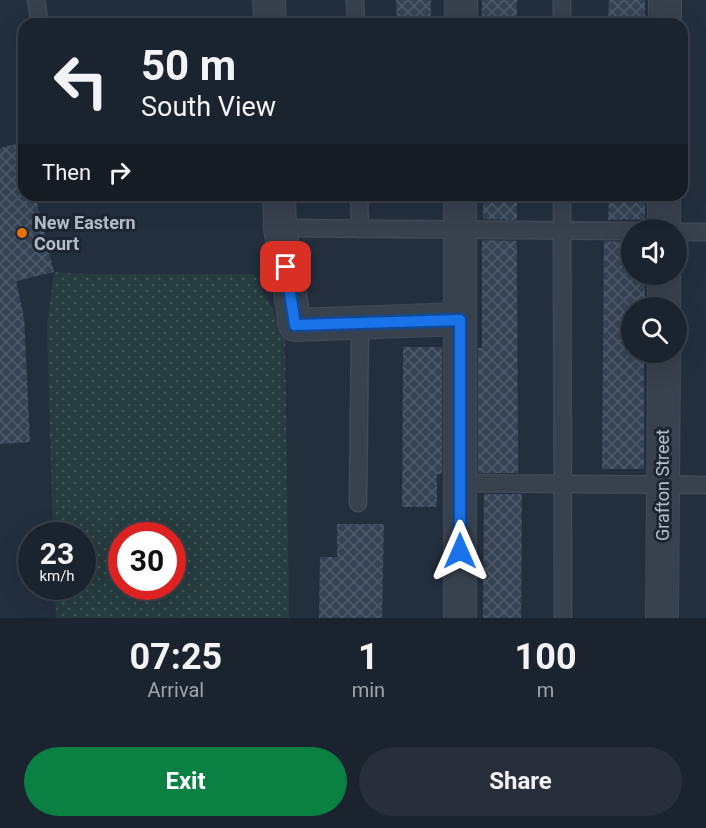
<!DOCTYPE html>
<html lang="en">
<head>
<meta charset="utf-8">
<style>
	:root { --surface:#1b232e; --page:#282f3a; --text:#f1f3f6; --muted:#a0a4aa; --line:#39404a; --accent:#0b8043 }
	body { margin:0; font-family:Roboto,sans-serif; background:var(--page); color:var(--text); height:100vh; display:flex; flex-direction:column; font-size:22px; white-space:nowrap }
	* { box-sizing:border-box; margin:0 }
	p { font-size:20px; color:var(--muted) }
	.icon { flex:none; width:33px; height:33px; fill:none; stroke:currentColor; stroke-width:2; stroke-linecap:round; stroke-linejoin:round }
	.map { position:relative; height:618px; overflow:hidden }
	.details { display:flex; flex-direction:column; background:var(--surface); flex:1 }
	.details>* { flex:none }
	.top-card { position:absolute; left:18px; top:18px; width:670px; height:183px; border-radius:18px; box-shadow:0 6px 24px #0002,0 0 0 2px var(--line); background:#1b232e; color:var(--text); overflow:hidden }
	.controls { position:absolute; left:621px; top:219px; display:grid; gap:12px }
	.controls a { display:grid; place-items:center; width:66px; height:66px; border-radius:50%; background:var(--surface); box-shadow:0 6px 24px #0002,0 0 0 2px var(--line); font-size:30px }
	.speed { position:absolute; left:18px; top:522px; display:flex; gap:12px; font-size:30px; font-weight:700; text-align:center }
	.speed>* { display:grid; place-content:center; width:78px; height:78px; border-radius:50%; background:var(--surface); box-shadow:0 6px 24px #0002,0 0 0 2px var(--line); line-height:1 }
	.speed small { font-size:15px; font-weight:400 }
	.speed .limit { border:9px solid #d22; background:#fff; color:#111 }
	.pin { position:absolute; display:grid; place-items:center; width:51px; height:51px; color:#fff; margin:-26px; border-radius:12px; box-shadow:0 3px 9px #0006 }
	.me { position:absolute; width:66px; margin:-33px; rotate:0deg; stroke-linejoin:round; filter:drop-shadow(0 0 4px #0008) }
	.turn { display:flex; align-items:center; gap:21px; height:126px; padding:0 24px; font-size:27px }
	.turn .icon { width:78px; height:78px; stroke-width:2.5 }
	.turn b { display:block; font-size:42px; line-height:51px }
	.then { display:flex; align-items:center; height:57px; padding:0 24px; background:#0003; gap:12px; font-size:22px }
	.eta { display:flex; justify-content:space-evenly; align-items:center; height:102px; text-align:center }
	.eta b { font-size:36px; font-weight:700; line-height:42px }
	.primary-button { display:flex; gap:12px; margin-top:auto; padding:12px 24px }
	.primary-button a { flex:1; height:69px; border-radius:36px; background:var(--accent); color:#fff; font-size:24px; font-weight:700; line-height:69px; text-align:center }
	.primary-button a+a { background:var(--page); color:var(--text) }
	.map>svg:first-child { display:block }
	.grass { fill:url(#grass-dots); fill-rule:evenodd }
	.building { fill:url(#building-cross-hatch) }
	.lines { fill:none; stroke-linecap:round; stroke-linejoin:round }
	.lane-casing { stroke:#414a57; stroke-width:19 }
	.street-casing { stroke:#414a57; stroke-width:34 }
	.lane { stroke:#38414e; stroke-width:16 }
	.street { stroke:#38414e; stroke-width:32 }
	.route-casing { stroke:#114b97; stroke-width:15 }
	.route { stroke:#1a73e8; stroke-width:10 }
	.food-dot { fill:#e8710a; stroke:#1d2633; stroke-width:2 }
	.labels { text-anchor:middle; stroke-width:6; stroke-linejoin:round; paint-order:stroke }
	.poi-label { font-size:18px; font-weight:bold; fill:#b4bcc9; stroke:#1d2633; text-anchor:start }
	.street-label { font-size:18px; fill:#b4bcc9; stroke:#1d2633 }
</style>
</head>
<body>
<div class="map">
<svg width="706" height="618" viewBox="0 0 706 618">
	<defs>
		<pattern id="grass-dots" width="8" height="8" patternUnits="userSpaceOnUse" patternTransform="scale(1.5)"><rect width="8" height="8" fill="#263c3f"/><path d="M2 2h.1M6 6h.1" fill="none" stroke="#435659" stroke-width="1.8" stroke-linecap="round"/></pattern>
		<pattern id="building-cross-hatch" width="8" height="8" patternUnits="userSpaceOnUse" patternTransform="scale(1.5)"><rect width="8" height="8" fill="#364354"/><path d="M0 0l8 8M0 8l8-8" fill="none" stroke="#515c6b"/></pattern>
	</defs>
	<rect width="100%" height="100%" fill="#242f3e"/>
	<path class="grass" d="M54,272L85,274H254L285,333L289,618H56L55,587L82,586V536H53L47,325ZM122,536H172V586H122Z"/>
	<g class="building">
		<polygon points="396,0 431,0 431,24 397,24"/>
		<rect x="482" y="0" width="35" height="24"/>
		<polygon points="609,0 645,0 645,24 608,24"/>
		<polygon points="24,142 24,195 35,195 54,272 16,281 24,317 30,442 0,444 0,148"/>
		<polygon points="483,195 517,195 517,220 483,219"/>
		<polygon points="609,195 645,195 645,219 608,220"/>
		<polygon points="482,240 517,241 518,473 478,473 478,348 482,348"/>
		<polygon points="604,241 632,242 632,274 645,274 645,308 632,308 632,352 644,352 644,469 602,469"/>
		<polygon points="403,347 442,347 442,474 437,474 437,507 402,507"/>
		<polygon points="484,494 522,494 521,618 483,618"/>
		<polygon points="337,524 384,524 382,618 319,618 320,557 337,557"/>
	</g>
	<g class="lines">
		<defs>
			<g id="lane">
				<polyline points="36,0 40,24"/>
				<polyline points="355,0 356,24"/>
				<polyline points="562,0 562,24"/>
				<polyline points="359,195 360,229"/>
				<polyline points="562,195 563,618"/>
				<polyline points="280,228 632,231"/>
				<polyline points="676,232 706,232"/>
				<polyline points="460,483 706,485"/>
				<polyline points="358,503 360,323"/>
			</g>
			<g id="street">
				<polyline points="269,0 270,24"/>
				<polyline points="461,24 461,0"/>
				<polyline points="665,24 665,0"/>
				<polyline points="279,195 280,228 295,325 460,319"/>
				<polyline points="664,230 664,195"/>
				<polyline points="664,308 664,274"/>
				<polyline points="460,618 460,195"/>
				<polyline points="662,618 664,352"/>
			</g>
		</defs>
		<use href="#lane" class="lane-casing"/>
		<use href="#street" class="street-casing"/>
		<use href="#lane" class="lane"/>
		<use href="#street" class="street"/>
	</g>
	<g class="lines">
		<defs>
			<polyline id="route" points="286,267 295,325 460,320 460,551"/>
		</defs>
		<use href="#route" class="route-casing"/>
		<use href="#route" class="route"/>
	</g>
	<circle class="food-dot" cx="22" cy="233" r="6"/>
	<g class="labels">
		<g class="poi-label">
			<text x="34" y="229">New Eastern<tspan x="34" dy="21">Court</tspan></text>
		</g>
		<g class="street-label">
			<text transform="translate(663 485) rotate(-90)" y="6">Grafton Street</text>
		</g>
	</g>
</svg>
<div class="controls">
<a><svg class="icon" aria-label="sound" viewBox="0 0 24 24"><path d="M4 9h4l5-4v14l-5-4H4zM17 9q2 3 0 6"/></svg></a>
<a><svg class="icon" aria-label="search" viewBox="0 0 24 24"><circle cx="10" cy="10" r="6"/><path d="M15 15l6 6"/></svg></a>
</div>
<div class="speed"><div>23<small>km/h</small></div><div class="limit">30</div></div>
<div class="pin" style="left:286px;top:267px;background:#d93025"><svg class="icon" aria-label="arrive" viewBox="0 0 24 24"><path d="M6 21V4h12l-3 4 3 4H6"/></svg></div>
<svg class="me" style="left:460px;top:551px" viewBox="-20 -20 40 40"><path d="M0-17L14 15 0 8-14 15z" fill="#1a73e8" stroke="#fff" stroke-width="4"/></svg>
<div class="top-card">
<div class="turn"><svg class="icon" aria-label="left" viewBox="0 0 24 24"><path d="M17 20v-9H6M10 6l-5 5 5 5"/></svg><div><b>50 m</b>South View</div></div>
<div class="then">Then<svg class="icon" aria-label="right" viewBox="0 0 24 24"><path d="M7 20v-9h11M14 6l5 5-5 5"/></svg></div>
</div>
</div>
<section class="details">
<div class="eta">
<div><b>07:25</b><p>Arrival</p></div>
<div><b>1</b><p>min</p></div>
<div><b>100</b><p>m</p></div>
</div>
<div class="primary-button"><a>Exit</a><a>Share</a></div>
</section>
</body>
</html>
